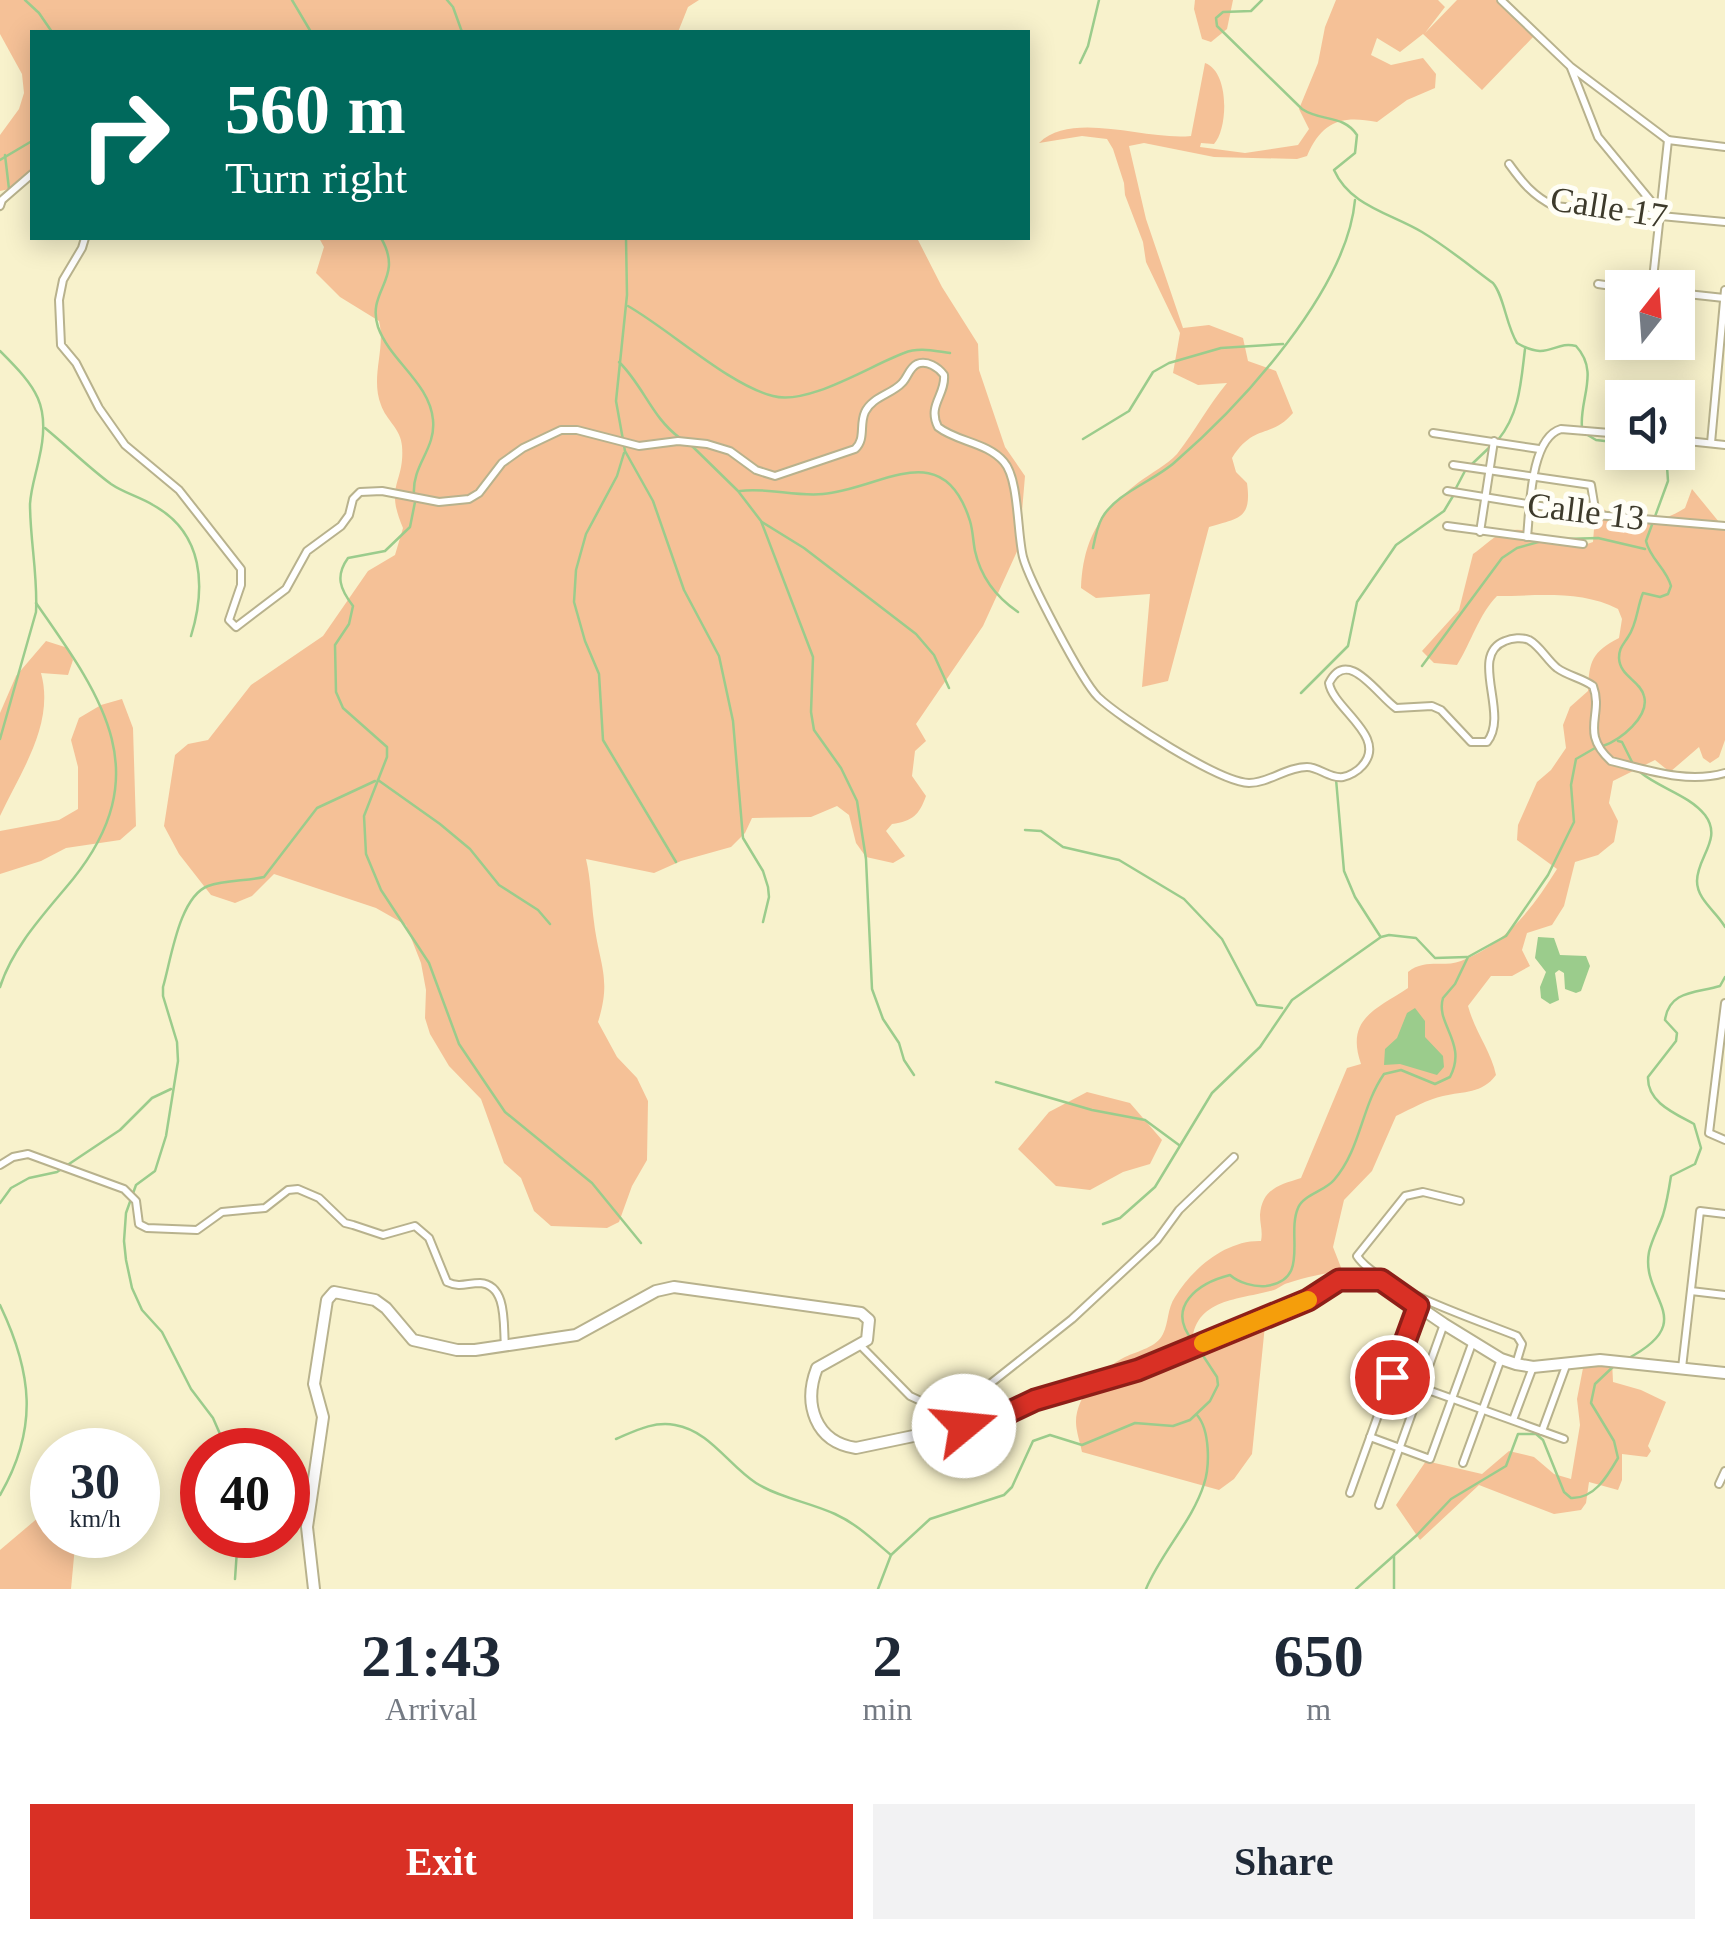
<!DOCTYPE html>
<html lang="en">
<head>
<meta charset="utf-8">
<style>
	:root { --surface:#fff; --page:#f2f2f3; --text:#1f2937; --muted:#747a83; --accent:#d93025 }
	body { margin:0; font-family:"Times New Roman",serif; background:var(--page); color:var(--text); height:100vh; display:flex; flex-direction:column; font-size:38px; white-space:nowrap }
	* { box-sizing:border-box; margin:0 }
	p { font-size:32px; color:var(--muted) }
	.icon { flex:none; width:55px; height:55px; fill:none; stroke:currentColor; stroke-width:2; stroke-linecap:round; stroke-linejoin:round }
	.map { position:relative; height:1589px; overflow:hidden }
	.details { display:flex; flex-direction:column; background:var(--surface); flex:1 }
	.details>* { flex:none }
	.banner { position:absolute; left:30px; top:30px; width:1000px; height:210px; border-radius:0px; box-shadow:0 5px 25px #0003; background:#00695c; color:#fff; overflow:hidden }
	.needle { width:65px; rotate:17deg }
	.fabs { position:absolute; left:1605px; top:270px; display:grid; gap:20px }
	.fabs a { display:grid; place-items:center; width:90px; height:90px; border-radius:0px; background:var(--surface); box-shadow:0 5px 25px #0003; font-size:50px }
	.speed { position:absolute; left:30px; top:1428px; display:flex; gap:20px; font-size:50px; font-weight:700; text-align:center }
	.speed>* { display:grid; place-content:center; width:130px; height:130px; border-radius:50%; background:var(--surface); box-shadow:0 5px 25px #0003; line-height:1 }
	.speed small { font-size:25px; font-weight:400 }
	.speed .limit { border:15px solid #d22; background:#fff; color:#111 }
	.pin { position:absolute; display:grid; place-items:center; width:85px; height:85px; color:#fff; margin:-42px; border:5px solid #fff; border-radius:50%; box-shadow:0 2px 10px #0007 }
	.me { position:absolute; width:110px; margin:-55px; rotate:73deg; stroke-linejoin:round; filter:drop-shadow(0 0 8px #0008) }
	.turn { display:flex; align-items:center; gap:35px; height:210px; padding:0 30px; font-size:45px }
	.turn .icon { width:130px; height:130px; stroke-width:2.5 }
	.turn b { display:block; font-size:70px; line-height:85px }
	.eta { display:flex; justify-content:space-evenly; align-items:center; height:170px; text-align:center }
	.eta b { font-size:60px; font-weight:800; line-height:70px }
	.action { display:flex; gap:20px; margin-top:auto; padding:20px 30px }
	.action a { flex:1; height:115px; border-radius:0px; background:var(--accent); color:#fff; font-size:40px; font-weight:800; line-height:115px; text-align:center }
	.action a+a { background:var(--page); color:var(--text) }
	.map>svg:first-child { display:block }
	.green { fill:#f5c197 }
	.water { fill:#9bcc8c }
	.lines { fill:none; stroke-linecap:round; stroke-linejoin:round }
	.stream { stroke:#9bcc8c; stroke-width:2.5 }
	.street-casing { stroke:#b8b28d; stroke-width:10 }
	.secondary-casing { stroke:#b8b28d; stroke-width:14 }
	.street { stroke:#fff; stroke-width:6 }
	.secondary { stroke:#fff; stroke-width:10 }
	.route-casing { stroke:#8d1f18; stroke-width:25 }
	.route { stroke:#d93025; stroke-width:18 }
	.slow { stroke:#f59e0b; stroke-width:18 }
	.labels { text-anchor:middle; stroke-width:10; stroke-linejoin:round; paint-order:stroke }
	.street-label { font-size:35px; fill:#3d3a2b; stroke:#fffef6 }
</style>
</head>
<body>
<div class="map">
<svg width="1725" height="1589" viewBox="0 0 1725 1589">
	<rect width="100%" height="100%" fill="#f8f2cc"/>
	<g class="green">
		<polygon points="0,0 699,0 688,7 678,32 32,32 32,177 19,187 0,191 0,135 19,109 24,93 22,74 0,34"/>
		<polygon points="1195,0 1233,0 1227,29 1211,42 1202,39 1194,9"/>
		<path d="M1336,0H1438L1445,7L1425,33L1457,0H1496L1534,36L1482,90L1423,34L1400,52L1377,38L1371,55L1391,65L1423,58L1436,74L1435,88L1407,100L1377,122C1342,115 1322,121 1307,156L1297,159L1214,157L1144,143L1129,146L1146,219L1183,328L1209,325L1243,338L1248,361L1276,371L1293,413C1271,439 1254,423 1232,458L1236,472L1247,483C1252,519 1239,518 1209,527L1168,681L1142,687L1150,594L1096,598L1081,588C1083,539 1100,512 1139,482C1151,473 1167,465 1177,454C1195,431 1208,406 1227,383L1198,385L1173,373L1180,333L1146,262L1143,242L1125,195L1124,183L1113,149L1107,139L1082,136L1039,143C1073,110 1146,141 1191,136L1205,63C1230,72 1228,129 1214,144L1201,143L1200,147L1245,153L1298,145L1309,129L1299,109L1318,63L1325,27Z"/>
		<path d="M319,238H917L942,287L978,344L979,370L1005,447L1025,476L1019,547L983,626L916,724L926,741L915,751L912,776L926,796C919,815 913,821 892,824L886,831L905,856L893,863L866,857L856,843L849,815L837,806L811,817L752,818L745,833L731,847L681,861L654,873L586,859C591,880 591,901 594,922C599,964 612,978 598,1022L617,1057L637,1078L648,1101L647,1160L632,1186L619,1222L607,1228L551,1226L534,1211L521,1178L504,1163L481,1099L449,1066L430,1034L425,1018L426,990L421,963L406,925L376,908L274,874L252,896L235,903L211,895L179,854L164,826L175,755L188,744L208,740L251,685L323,636L368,571L395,555L403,528C384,484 405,484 402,446C401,429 386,420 381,405C370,377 386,349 379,321L340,297L316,273L324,247Z"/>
		<path d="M1692,489L1719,522L1725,524V740L1719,757L1710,763L1703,758L1699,747L1670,772L1655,760L1613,781L1609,803L1618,821L1614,842L1598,855L1575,862L1564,906L1552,925L1527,933L1522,950L1530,966L1512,976H1491L1468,1006C1475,1032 1491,1051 1496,1075C1482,1094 1464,1091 1443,1096C1428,1099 1411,1109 1396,1116L1372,1171L1344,1200L1333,1247L1342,1270C1324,1274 1305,1277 1288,1283C1283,1284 1279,1288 1274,1290C1243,1300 1193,1297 1192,1345L1258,1319L1265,1325L1252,1454L1234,1479L1219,1490L1082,1452C1080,1442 1076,1431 1076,1422C1076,1395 1103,1368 1125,1357C1138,1351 1157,1347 1163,1334C1169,1322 1167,1309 1175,1297C1193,1268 1226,1240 1261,1241C1263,1231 1260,1225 1260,1215C1262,1189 1279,1185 1301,1178L1347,1068L1361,1064C1345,1018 1377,1009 1408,988V972C1426,958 1443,968 1461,961C1506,944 1532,909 1557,869L1517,840L1518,825L1537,782L1551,770L1566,748L1563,725L1570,707L1588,691C1589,661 1592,652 1619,638L1622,619L1618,609C1581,590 1538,596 1497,596C1479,614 1471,643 1457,665L1434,663L1422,651L1459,610L1473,554C1483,547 1496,534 1507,531C1536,523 1564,554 1593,542L1596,503C1621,526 1657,527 1685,508Z"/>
		<path d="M46,641L68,648L73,660L68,675L41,673C55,724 21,771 0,816V713L16,676Z"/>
		<polygon points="122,699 133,728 136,826 120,840 66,848 41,861 0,874 0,831 59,820 78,809 78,767 71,740 79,718 101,705"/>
		<polygon points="1087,1092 1130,1103 1162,1140 1150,1164 1123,1172 1090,1190 1056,1186 1018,1149 1049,1112"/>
		<polygon points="1612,1360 1613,1382 1641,1390 1666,1402 1648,1446 1651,1451 1647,1457 1622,1454 1622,1480 1618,1490 1589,1482 1586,1503 1581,1510 1554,1514 1479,1485 1420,1540 1396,1505 1426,1461 1482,1474 1509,1451 1534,1457 1554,1474 1571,1479 1580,1425 1577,1399 1584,1363"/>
		<polygon points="52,1506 52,1535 76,1535 71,1589 0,1589 0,1550"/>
	</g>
	<g class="water">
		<polygon points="1538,937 1554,938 1560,955 1586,956 1590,966 1581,991 1576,993 1565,989 1564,973 1559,970 1555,973 1559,1000 1550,1004 1541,998 1540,987 1546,972 1535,958"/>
		<polygon points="1415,1008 1425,1021 1425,1037 1443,1056 1444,1067 1437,1075 1400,1064 1384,1065 1385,1049 1397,1038 1407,1013"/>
	</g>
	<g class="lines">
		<g class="stream">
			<polyline points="25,0 39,13 52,32"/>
			<polyline points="292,0 311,32"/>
			<polyline points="447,0 453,7 462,32"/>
			<path d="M1262,0L1251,11L1223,12L1216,18L1217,26L1302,109C1321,122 1343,114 1357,135L1355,153L1334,170C1350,206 1390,213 1422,232C1447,247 1470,266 1493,283C1504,296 1506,325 1517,343C1549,362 1554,340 1576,346C1600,372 1579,399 1582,428"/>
			<polyline points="1080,63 1088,46 1099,0"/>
			<polyline points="5,155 9,189"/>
			<polyline points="0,160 32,141"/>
			<polyline points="0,210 6,201"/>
			<path d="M381,238C405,279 366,290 378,327C390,361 430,383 433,420C436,449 412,465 414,494"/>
			<polyline points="626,238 627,295 616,401 625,451 653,501 684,590 719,656 733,721 743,838 763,871 768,887 769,897 763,922"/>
			<path d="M628,306C670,330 729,385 773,396C808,406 871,365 904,353C919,347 934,351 950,353"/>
			<path d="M0,351C36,387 52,405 39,459C36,474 31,488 30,504C30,540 38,576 36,612L0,739"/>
			<path d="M619,362C643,385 652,418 680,438"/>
			<path d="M45,428C67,446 88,467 111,484C124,493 140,497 153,505C204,533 206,587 191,636"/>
			<polyline points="1586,434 1596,440 1622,443"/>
			<polyline points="1083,439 1129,411 1153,372 1169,363 1221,348 1283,344"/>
			<path d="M1498,440C1520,413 1521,381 1525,349"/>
			<polyline points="691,445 738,491 761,521 813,657 811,712 814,730 841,768 857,801 866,859 872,989 883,1019 899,1043 904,1060 914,1075"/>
			<polyline points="624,453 617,476 586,534 576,570 574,602 585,641 599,674 603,740 676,862"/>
			<polyline points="1472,464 1492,445"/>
			<polyline points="1456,488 1466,469"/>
			<path d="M740,491C766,487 796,497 823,494C881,489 943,434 970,521C973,531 973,541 975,551C981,578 996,597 1018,612"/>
			<path d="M415,502L410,527L385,551L348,558C335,576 340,589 353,606L349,624L335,645L336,692L343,708L387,747V757L364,816L366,854L381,890L429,963L459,1044L505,1112L592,1183L641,1243"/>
			<polyline points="762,522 804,548 916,634 934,655 949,688"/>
			<polyline points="1565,539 1598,538 1645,549"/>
			<path d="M1093,548C1095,538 1097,527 1102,518C1116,493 1154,481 1175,462C1242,404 1347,290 1355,200"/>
			<polyline points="1422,666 1502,558 1517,548 1542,541"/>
			<polyline points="1301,693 1348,646 1357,602 1396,545 1444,511 1453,496"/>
			<polyline points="1618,741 1622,742 1632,762"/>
			<path d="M1603,746C1620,740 1650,717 1644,696C1640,680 1620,677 1619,658C1619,648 1623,645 1628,637C1637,625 1637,607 1643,593L1660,597L1668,594L1671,586C1666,568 1650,559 1646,541L1668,481L1666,452"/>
			<path d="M1640,772C1659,788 1689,795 1705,815C1723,839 1697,857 1697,881C1697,900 1717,912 1725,927"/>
			<polyline points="1336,779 1344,871 1355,897 1380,936"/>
			<polyline points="378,780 440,824 470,849 499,885 538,910 550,924"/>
			<polyline points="1025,830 1041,831 1063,847 1119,860 1184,899 1222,939 1257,1005 1282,1008"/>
			<path d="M0,987C13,946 46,912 73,879C158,773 102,697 36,603"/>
			<polyline points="996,1082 1092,1110 1145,1120 1179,1145"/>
			<polyline points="0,1203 11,1188 29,1178 57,1172 120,1130 152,1098 171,1089"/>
			<polyline points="1103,1224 1120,1218 1155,1187 1212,1093 1260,1047 1292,1000 1381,937 1389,935 1416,938 1435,958 1467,957"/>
			<path d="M0,1305C32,1372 39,1428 0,1495"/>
			<path d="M1193,1341C1165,1307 1198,1283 1230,1275C1239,1283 1254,1287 1266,1286C1311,1280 1286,1236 1298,1208C1303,1195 1325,1191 1334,1180C1361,1149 1361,1107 1384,1074L1401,1070L1435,1084L1450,1077C1468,1043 1435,1024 1443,998L1455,984L1468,957L1506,936L1548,875L1574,822L1571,785L1576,759L1595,748"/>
			<path d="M1627,1359C1701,1320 1640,1299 1649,1252C1652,1239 1659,1227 1663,1215C1667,1202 1669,1189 1671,1176L1695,1164L1701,1148L1694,1124C1674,1113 1647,1102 1648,1077L1676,1041L1677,1033L1665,1020C1669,990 1697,993 1720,986L1725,977"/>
			<path d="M616,1439C635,1431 653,1421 675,1425C710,1431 728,1465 756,1483C780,1498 809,1502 835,1514C857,1524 873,1540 891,1555"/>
			<path d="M227,1450L213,1418L191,1389L162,1332L142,1310L132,1288L126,1260L124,1241L126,1213L136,1185L155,1171L166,1136L178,1061L177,1042L163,996V987C171,960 179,897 208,886C225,880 247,881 264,877L317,808L375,781"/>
			<polyline points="235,1579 238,1535"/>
			<polyline points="878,1589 891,1555 930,1519 1004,1495 1012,1487 1033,1441 1050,1435 1082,1445 1135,1423 1173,1426 1190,1420 1210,1401 1218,1385 1217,1377 1198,1348"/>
			<path d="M1146,1589C1161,1553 1193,1520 1204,1484C1210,1466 1210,1430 1197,1415"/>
			<path d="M1356,1589L1417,1535L1451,1499L1506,1466L1518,1434H1536L1543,1440L1564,1492L1571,1498C1594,1499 1607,1477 1618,1458L1614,1441L1591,1403L1595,1384L1615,1365"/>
			<polyline points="1394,1589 1394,1556"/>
		</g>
		<defs>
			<g id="street">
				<polyline points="1501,0 1571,67 1668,140"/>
				<polyline points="1571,68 1598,137 1659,211"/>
				<polyline points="1668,140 1725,147"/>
				<path d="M1509,164C1522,182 1533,196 1554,206L1725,222"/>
				<polyline points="0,206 2,200 32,174"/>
				<path d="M85,238L82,248L63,280L59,300L61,345L76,363L99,408L125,445L179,490L241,569V585L229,620L236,627L286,589L307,551L341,526L349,515L353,499L360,492L382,491L439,502L469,499L479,493L502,463L523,448L561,430H577L639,446L678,441L707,444L730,451L756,470L775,476L855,449C866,439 859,425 865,412C872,397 892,394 902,383C908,377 909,368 917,364C927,360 938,367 944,375C946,395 927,405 938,427C957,442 987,442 1004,462C1019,479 1017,533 1023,557C1029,580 1082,681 1098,697C1121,719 1219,782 1249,783C1269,783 1286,767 1307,767C1319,767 1330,779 1343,777C1349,776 1358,771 1362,766C1389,737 1333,709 1329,683C1348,646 1378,696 1396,708L1432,706L1441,710L1471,742H1487C1510,714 1468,655 1505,641C1512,638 1522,637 1529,640C1540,646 1547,660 1557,668C1568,676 1582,678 1593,686C1604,715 1579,732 1611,761C1648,770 1687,784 1725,773"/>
				<polyline points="1598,284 1626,288"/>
				<polyline points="1652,288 1668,140"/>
				<polyline points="1678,293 1724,298"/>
				<polyline points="1433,433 1539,449"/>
				<polyline points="1678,440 1725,445"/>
				<polyline points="1711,443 1725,290"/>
				<polyline points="1453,465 1591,485 1596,515"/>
				<polyline points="1447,491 1596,515 1725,526"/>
				<polyline points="1447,526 1583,544"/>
				<polyline points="1480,532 1494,441"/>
				<path d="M1527,537C1530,509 1530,438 1561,429L1622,434"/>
				<polyline points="1725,1003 1709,1133 1725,1140"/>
				<path d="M0,1165L13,1157L28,1154L124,1189L136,1201L139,1224L147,1228L197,1230L222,1212L265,1208L288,1190L298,1189L319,1198L345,1223L353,1225L383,1235L415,1226L429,1238L447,1282C460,1288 467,1283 480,1283C508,1285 503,1326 505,1346"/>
				<path d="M1460,1201L1423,1192L1405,1196L1357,1256C1377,1287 1480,1321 1517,1336L1522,1344L1516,1364"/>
				<polyline points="1691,1291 1725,1295"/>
				<polyline points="861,1346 910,1396 923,1402 936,1405 976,1395 1072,1319 1157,1240 1179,1210 1234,1157"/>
				<polyline points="1682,1368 1700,1211 1725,1214"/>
				<polyline points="1392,1377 1564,1439"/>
				<polyline points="1513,1420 1533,1367"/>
				<polyline points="1542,1431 1567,1363"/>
				<polyline points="1370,1437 1430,1459 1473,1341"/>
				<polyline points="1463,1463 1501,1359"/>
				<polyline points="1719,1484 1725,1471"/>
				<polyline points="1350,1493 1417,1307"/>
				<polyline points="1379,1505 1444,1324"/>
			</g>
			<path id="secondary" d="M314,1589L307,1527L323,1417L314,1384L327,1300L334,1292L375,1300L386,1308L413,1340L457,1350H475L576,1335L656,1291L674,1287L861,1313L869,1320L867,1340L817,1368C803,1404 815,1442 856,1448L995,1419L1035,1400L1138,1370L1308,1300L1339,1280L1381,1281L1444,1324L1501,1359L1516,1364L1533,1367L1600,1360L1725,1373"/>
		</defs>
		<use href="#street" class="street-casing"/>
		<use href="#secondary" class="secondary-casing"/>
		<use href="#street" class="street"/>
		<use href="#secondary" class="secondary"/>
	</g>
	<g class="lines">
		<defs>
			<polyline id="route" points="964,1426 995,1419 1035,1400 1138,1370 1308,1300 1339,1280 1381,1280 1418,1306 1392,1377"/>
		</defs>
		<use href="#route" class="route-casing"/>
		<use href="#route" class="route"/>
		<polyline class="slow" points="1203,1343 1308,1300"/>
	</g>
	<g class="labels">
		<g class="street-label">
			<text transform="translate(1609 207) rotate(9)" y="12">Calle 17</text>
			<text transform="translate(1586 511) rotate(7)" y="12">Calle 13</text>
		</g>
	</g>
</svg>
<div class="fabs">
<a><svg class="needle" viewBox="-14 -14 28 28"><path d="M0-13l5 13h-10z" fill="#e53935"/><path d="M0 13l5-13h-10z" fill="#747a83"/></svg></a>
<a><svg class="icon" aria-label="sound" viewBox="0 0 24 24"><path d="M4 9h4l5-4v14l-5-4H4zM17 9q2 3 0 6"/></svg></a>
</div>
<div class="speed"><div>30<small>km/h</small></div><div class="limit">40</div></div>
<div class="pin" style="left:1392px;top:1377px;background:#d93025"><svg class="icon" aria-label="arrive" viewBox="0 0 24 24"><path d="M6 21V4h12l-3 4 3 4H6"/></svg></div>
<svg class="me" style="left:964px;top:1426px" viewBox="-20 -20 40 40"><circle r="19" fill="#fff"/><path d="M0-13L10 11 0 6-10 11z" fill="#d93025"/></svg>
<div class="banner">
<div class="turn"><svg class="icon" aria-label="right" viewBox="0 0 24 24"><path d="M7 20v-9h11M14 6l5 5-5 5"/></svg><div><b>560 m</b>Turn right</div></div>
</div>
</div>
<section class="details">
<div class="eta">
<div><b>21:43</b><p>Arrival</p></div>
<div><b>2</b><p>min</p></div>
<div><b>650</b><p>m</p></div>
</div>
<div class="action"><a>Exit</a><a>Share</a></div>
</section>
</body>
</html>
